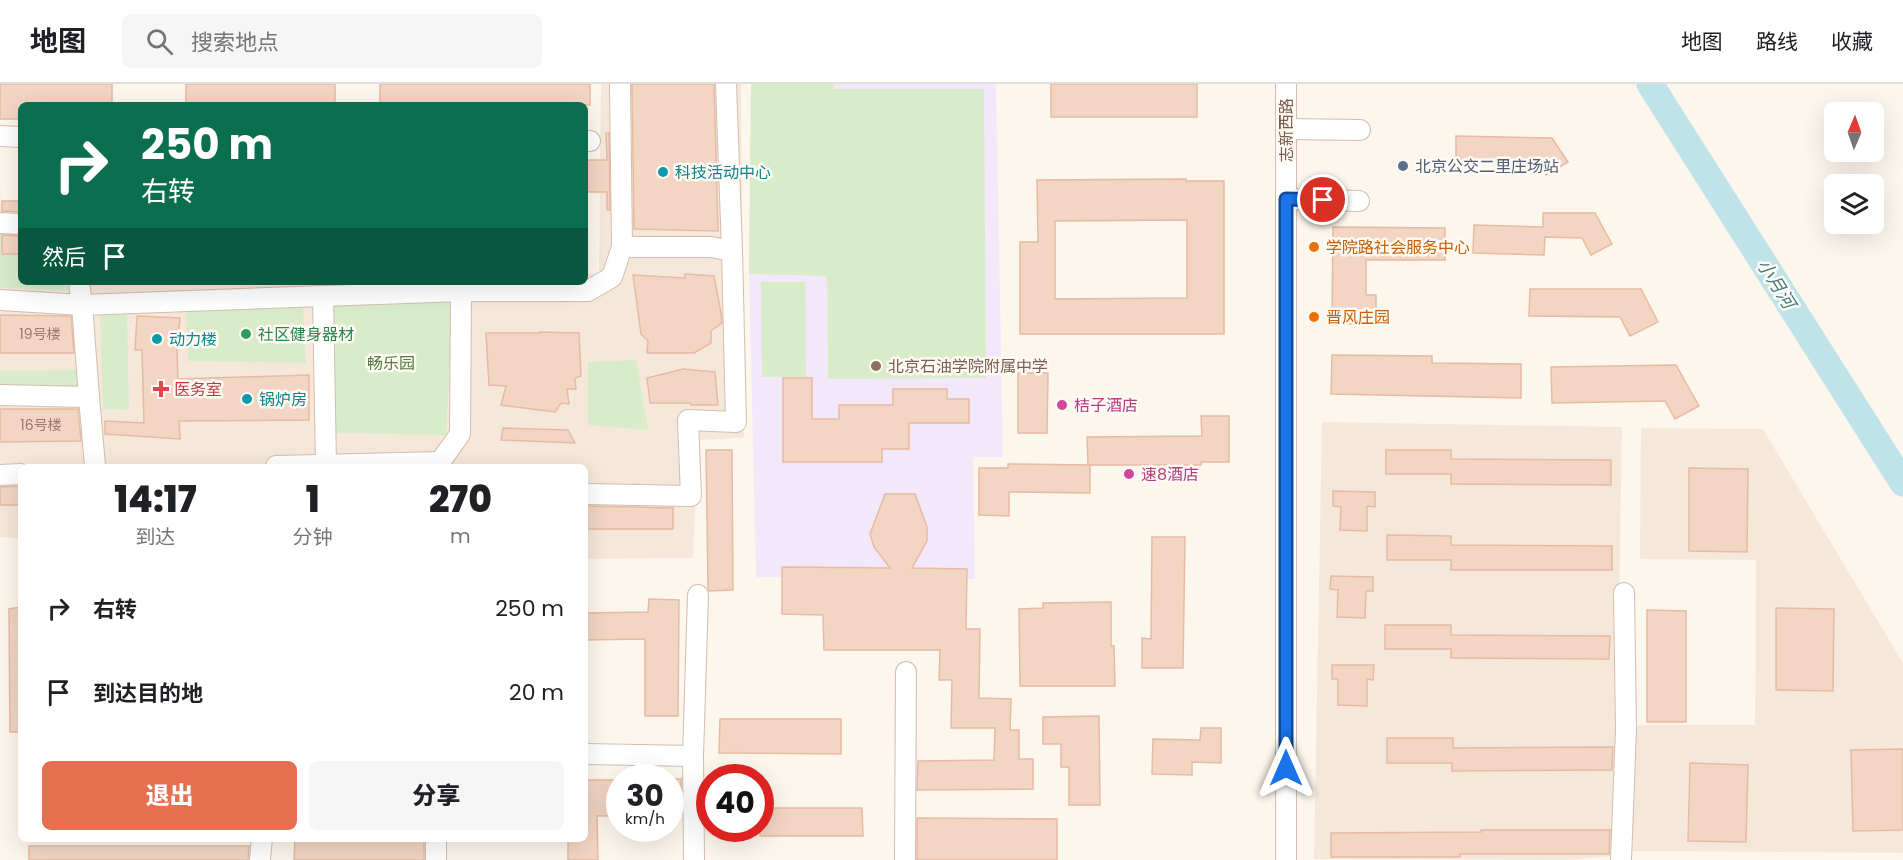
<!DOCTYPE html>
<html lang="zh">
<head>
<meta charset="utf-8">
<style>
	:root { --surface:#fff; --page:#f6f6f6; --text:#202124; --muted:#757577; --line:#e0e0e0; --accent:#e76f51 }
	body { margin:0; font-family:Poppins,"Noto Sans SC",sans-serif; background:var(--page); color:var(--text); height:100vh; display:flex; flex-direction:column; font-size:22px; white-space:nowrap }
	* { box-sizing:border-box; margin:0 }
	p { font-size:20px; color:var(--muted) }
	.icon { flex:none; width:33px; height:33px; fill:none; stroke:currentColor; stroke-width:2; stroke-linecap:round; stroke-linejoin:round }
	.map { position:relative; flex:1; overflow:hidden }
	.drawer { position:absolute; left:18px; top:380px; width:570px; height:378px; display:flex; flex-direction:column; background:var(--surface); border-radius:9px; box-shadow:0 6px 24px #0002 }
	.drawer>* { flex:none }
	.top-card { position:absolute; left:18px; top:18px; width:570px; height:183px; border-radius:9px; box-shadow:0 6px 24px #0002; background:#0b6e4f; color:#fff; overflow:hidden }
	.needle { width:39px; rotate:2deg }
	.controls { position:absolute; left:1824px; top:18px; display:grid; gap:12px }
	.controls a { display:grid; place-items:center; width:60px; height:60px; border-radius:9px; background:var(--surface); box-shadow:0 6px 24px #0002; font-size:30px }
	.speed { position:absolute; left:606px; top:680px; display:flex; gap:12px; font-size:30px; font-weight:700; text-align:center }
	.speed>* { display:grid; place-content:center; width:78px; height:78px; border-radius:50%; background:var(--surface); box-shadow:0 6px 24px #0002; line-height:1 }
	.speed small { font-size:15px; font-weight:400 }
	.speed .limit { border:9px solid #d22; background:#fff; color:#111 }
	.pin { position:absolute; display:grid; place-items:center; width:51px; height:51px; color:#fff; margin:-26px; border:3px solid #fff; border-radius:50%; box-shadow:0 2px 6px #0007 }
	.me { position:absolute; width:66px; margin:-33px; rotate:0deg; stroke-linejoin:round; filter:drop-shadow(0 0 4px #0008) }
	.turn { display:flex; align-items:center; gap:21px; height:126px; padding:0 24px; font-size:27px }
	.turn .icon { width:78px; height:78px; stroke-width:2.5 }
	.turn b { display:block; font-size:42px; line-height:51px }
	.then { display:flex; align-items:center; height:57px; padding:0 24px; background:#0003; gap:12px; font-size:22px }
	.eta { display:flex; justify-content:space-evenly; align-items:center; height:102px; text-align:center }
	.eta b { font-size:36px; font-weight:800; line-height:42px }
	.cta { display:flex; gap:12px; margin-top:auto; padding:12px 24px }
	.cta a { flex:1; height:69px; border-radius:9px; background:var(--accent); color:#fff; font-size:24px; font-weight:800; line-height:69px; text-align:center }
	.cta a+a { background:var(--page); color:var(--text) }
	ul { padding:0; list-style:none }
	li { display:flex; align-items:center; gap:18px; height:84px; padding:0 24px }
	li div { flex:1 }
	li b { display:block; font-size:22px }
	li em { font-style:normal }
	header { display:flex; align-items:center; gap:36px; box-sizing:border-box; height:84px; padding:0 30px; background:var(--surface); border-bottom:2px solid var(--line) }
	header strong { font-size:28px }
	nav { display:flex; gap:33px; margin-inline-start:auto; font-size:21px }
	.search { width:420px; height:54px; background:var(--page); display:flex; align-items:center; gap:15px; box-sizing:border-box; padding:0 21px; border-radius:9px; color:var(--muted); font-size:22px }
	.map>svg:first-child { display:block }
	.residential { fill:#f5e8da }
	.education { fill:#f3e8fa }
	.green { fill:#d8ecc9 }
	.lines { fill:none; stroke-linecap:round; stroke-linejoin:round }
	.river { stroke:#bfe3e8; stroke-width:27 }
	.building { fill:#f3d5c3; stroke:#e6bba3; stroke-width:1.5; fill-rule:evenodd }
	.minor-casing { stroke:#d1beb0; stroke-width:22 }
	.minor { stroke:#fff; stroke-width:20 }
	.route-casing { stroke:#114b97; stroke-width:15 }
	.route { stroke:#1a73e8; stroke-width:10 }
	.service-dot { fill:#5c6f8a; stroke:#fffaf3; stroke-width:2 }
	.culture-dot { fill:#0f9aa8; stroke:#fffaf3; stroke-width:2 }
	.food-dot { fill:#e8710a; stroke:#fffaf3; stroke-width:2 }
	.leisure-dot { fill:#2e9e5b; stroke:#fffaf3; stroke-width:2 }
	.education-dot { fill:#8d6e63; stroke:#fffaf3; stroke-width:2 }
	.health-dot { fill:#e0444e; stroke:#fffaf3; stroke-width:2 }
	.hotel-dot { fill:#d1479c; stroke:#fffaf3; stroke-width:2 }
	.labels { text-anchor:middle; stroke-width:5; stroke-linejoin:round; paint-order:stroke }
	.number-label { font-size:14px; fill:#987a6a }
	.street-label { font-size:16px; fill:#7a5c4d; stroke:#fffaf3 }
	.service-label { font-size:16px; fill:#4e5e75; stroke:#fffaf3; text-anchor:start }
	.culture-label { font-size:16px; fill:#0d838f; stroke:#fffaf3; text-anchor:start }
	.food-label { font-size:16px; fill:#c56008; stroke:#fffaf3; text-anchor:start }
	.leisure-label { font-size:16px; fill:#27864d; stroke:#fffaf3; text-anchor:start }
	.park-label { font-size:16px; fill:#537a41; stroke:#fffaf3 }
	.education-label { font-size:16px; fill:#785e54; stroke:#fffaf3; text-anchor:start }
	.health-label { font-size:16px; fill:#be3a42; stroke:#fffaf3; text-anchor:start }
	.hotel-label { font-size:16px; fill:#b23c85; stroke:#fffaf3; text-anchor:start }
	.water-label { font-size:18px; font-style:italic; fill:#437c86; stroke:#fffaf3 }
</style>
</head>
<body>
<header>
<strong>地图</strong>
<div class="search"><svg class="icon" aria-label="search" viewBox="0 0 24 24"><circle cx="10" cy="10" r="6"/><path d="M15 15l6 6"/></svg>搜索地点</div>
<nav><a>地图</a><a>路线</a><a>收藏</a></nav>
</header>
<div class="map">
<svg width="1903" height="776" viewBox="0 0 1903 776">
	<rect width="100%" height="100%" fill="#fdf6ec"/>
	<g class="residential">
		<polygon points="601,0 741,0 744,354 698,356 693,474 585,475 585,382 21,382 21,455 0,453 0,97 1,133 21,198 585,198 585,190 599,190"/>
		<polygon points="1322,338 1622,343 1615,772 1568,776 1314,775"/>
		<polygon points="1641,344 1763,345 1903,579 1903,769 1631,767 1632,641 1755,641 1756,476 1640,475"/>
	</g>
	<polygon class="education" points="751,0 996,0 1003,373 973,373 975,495 756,493 749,190"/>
	<g class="green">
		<polygon points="751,0 834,0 834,5 984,5 986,294 828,295 827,192 749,190"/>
		<polygon points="0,145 21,145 21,198 70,198 72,206 0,204"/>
		<polygon points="761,198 805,198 806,293 762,293"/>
		<polygon points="453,217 446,351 331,349 332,221"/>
		<polygon points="186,222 303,222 306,279 188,277"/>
		<polygon points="127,228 129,326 103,325 100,231"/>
		<polygon points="636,276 648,346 588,341 588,278"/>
		<polygon points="82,286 80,309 0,310 0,287"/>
	</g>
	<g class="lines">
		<polyline class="river" points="1650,0 1903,399"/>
	</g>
	<g class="building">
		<polygon points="0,0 112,0 112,21 21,21 21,35 0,35"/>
		<rect x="186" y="0" width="149" height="21"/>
		<polygon points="380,0 590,0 590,21 469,20 469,21 380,21"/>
		<polygon points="632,0 714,0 718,147 634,145"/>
		<rect x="1051" y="0" width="146" height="33"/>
		<polygon points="606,49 609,49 610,126 607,126 607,108 585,108 585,76 607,76"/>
		<polygon points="1456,52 1552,54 1568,78 1546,91 1538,77 1456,76"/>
		<path d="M1186,95V97H1224V250H1020V158H1038L1037,96ZM1187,136V214L1055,215V137Z"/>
		<polygon points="2,117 21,117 21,128 2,127"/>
		<polygon points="1543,129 1595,129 1612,160 1591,171 1582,154 1545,153 1544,171 1473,169 1474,141 1543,143"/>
		<polygon points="1333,143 1445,144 1445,176 1366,176 1366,211 1376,211 1376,240 1332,240"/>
		<polygon points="2,151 21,152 21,170 2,170"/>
		<polygon points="685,190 714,192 721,229 722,239 711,247 711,259 694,269 647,269 648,257 641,250 633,191 685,194"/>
		<polygon points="1530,205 1641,205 1658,238 1630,252 1620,233 1529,232"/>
		<polygon points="0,231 71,232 74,269 0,269"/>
		<polygon points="137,232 180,234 177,265 178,295 309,291 309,336 179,337 180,355 105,350 105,337 144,339 142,266 135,266"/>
		<polygon points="540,248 579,249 581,292 575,294 576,305 567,305 569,320 561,319 555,328 501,321 506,302 489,301 486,249 540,249"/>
		<polygon points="1332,271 1432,272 1432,279 1521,280 1521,314 1331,310"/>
		<polygon points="1676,281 1699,322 1675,335 1665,317 1552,319 1551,283"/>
		<polygon points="683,285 715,288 718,321 691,321 690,319 650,319 647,294"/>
		<polygon points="1018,289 1048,289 1047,349 1018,349"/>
		<polygon points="783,294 812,294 812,335 839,335 839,321 893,321 893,305 947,305 947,315 969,315 969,339 909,339 909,365 882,365 882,378 783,378"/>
		<polygon points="0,325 78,325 81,357 0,358"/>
		<polygon points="1201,332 1229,332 1229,378 1201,378 1201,381 1088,381 1087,353 1202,352"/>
		<polygon points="503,344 568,346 575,359 501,356"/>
		<polygon points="706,366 732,366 733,506 709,507 708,504"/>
		<polygon points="1386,366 1451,366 1451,375 1611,376 1611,401 1451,400 1451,390 1386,390"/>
		<polygon points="1008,380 1090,381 1090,409 1009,408 1009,432 979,431 979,384 1008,384"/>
		<polygon points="1689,384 1748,385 1747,468 1689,467"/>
		<polygon points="21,402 21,421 0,421 0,403"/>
		<polygon points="1333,407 1375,408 1375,423 1367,422 1367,447 1340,446 1341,423 1333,422"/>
		<polygon points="885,410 915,410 927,443 927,457 912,484 967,485 966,545 980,545 979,614 1011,615 1010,646 1019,646 1019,675 1033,675 1033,705 917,706 918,677 994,676 995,644 951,644 952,596 939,596 940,566 824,566 823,531 782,530 782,483 890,484 874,463 870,450"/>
		<polygon points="585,422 673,424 673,445 585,445"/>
		<polygon points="1387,451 1451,452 1451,461 1612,462 1612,486 1451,486 1451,476 1387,476"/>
		<polygon points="1152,453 1185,453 1183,584 1142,584 1142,554 1151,555"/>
		<polygon points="1331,492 1373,493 1373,507 1366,507 1365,534 1337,533 1338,506 1330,505"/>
		<polygon points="649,515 679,516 678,632 645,632 645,555 585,556 585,529 648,528"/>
		<polygon points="1111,518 1111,562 1114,562 1115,602 1020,602 1019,525 1043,524 1043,519"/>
		<polygon points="21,523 21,648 10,648 9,525"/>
		<polygon points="1776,524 1834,525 1833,607 1776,606"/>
		<polygon points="1647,526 1686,527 1686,638 1647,638"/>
		<polygon points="1385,541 1451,541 1451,551 1610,552 1609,575 1451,574 1451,565 1385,565"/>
		<polygon points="1332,581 1374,581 1373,596 1367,595 1367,622 1338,621 1338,595 1332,595"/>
		<polygon points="1099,632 1100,721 1069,721 1069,683 1061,683 1061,660 1043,660 1043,633"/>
		<polygon points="720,635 841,635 841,670 719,669"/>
		<polygon points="1201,644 1221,644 1221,679 1192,678 1192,691 1152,690 1153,655 1200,656"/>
		<polygon points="1387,654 1453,654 1453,664 1613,663 1612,686 1452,687 1452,679 1387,679"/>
		<polygon points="1903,665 1903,746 1853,747 1851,666"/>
		<polygon points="1690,679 1748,681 1746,758 1688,757"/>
		<polygon points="670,695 681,695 682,730 670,731"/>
		<polygon points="585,696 620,696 620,732 597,732 598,776 568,776 568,754 585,754"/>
		<polygon points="760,724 862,724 863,752 760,752"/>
		<polygon points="917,734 1057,735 1057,776 917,776"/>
		<polygon points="1481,746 1610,746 1609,770 1460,770 1460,773 1331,773 1331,749 1481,748"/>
		<polygon points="295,754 424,754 424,776 294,776"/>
		<polygon points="29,762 249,762 248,776 29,776"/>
	</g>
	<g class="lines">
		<defs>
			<g id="minor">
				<polyline points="620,0 622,163"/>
				<polyline points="726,0 732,167"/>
				<polyline points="1286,45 1360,46"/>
				<polyline points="0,52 21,53"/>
				<polyline points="585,57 590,57"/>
				<polyline points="1286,115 1359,117"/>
				<polyline points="0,139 21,140"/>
				<polyline points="461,207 588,207 612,193 622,163 711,163 732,167 736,338 688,336 691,412 585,410"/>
				<polyline points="323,212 461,207 460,350 440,378 440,382"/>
				<polyline points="0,216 82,221 79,198"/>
				<polyline points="0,311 89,313 82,221 323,212 326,381"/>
				<polyline points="89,313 95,382"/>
				<polyline points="276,382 440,378"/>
				<polyline points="0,391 21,390"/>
				<polyline points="585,670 693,672"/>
				<polyline points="260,776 262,754"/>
				<polyline points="436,776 436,754"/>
				<polyline points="694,776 693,672 698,511"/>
				<polyline points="905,776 906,588"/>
				<polyline points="1286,776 1286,0"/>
				<polyline points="1621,776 1626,645 1624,509"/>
			</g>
		</defs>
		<use href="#minor" class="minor-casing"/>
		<use href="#minor" class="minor"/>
	</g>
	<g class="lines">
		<defs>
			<polyline id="route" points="1286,684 1286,115 1323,116"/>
		</defs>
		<use href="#route" class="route-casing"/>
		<use href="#route" class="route"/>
	</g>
	<circle class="service-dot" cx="1403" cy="82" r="6"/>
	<g class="culture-dot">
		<circle cx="663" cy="88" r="6"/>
		<circle cx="157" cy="255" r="6"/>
		<circle cx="247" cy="315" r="6"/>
	</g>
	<g class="food-dot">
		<circle cx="1314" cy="163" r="6"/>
		<circle cx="1314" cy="233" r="6"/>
	</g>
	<circle class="leisure-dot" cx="246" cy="250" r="6"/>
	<circle class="education-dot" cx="876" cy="282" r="6"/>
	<path class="health-dot" d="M158 296h6v6h6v6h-6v6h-6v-6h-6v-6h6z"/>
	<g class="hotel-dot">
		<circle cx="1062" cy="321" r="6"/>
		<circle cx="1129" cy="390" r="6"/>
	</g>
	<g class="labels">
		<g class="number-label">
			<text x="40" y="255">19号楼</text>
			<text x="41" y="346">16号楼</text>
		</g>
		<g class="street-label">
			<text transform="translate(1286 46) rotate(-90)" y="6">志新西路</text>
		</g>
		<g class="service-label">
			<text x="1415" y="88">北京公交二里庄场站</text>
		</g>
		<g class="culture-label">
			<text x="675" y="94">科技活动中心</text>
			<text x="169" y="261">动力楼</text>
			<text x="259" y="321">锅炉房</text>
		</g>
		<g class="food-label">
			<text x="1326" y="169">学院路社会服务中心</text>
			<text x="1326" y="239">晋风庄园</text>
		</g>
		<g class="leisure-label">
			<text x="258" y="256">社区健身器材</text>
		</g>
		<g class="park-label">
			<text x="391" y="285">畅乐园</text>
		</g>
		<g class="education-label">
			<text x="888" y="288">北京石油学院附属中学</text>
		</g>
		<g class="health-label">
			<text x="174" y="311">医务室</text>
		</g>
		<g class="hotel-label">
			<text x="1074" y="327">桔子酒店</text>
			<text x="1141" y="396">速8酒店</text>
		</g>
		<g class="water-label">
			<text transform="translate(1776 200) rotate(58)" y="6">小月河</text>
		</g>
	</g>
</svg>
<div class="controls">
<a><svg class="needle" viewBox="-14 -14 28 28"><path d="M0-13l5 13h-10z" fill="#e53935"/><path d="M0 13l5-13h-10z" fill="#757577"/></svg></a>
<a><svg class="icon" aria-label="layers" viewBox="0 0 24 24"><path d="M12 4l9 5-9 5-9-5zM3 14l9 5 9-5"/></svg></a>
</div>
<div class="speed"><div>30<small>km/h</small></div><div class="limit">40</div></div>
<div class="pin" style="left:1323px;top:116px;background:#d93025"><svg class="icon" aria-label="arrive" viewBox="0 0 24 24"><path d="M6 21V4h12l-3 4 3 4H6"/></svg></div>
<svg class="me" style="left:1286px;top:684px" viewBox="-20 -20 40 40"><path d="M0-17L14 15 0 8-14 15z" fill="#1a73e8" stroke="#fff" stroke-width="4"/></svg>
<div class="top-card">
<div class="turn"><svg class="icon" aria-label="right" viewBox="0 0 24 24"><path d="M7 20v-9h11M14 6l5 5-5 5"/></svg><div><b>250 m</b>右转</div></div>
<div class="then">然后<svg class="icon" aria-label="arrive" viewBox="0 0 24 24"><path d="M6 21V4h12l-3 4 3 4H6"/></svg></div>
</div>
<section class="drawer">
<div class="eta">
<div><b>14:17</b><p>到达</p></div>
<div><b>1</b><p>分钟</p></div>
<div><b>270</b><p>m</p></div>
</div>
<ul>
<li><svg class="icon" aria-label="right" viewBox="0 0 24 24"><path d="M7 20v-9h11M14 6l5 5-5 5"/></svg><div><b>右转</b></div><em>250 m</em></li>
<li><svg class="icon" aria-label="arrive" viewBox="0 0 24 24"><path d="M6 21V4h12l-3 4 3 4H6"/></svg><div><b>到达目的地</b></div><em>20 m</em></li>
</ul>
<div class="cta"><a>退出</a><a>分享</a></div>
</section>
</div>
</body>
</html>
